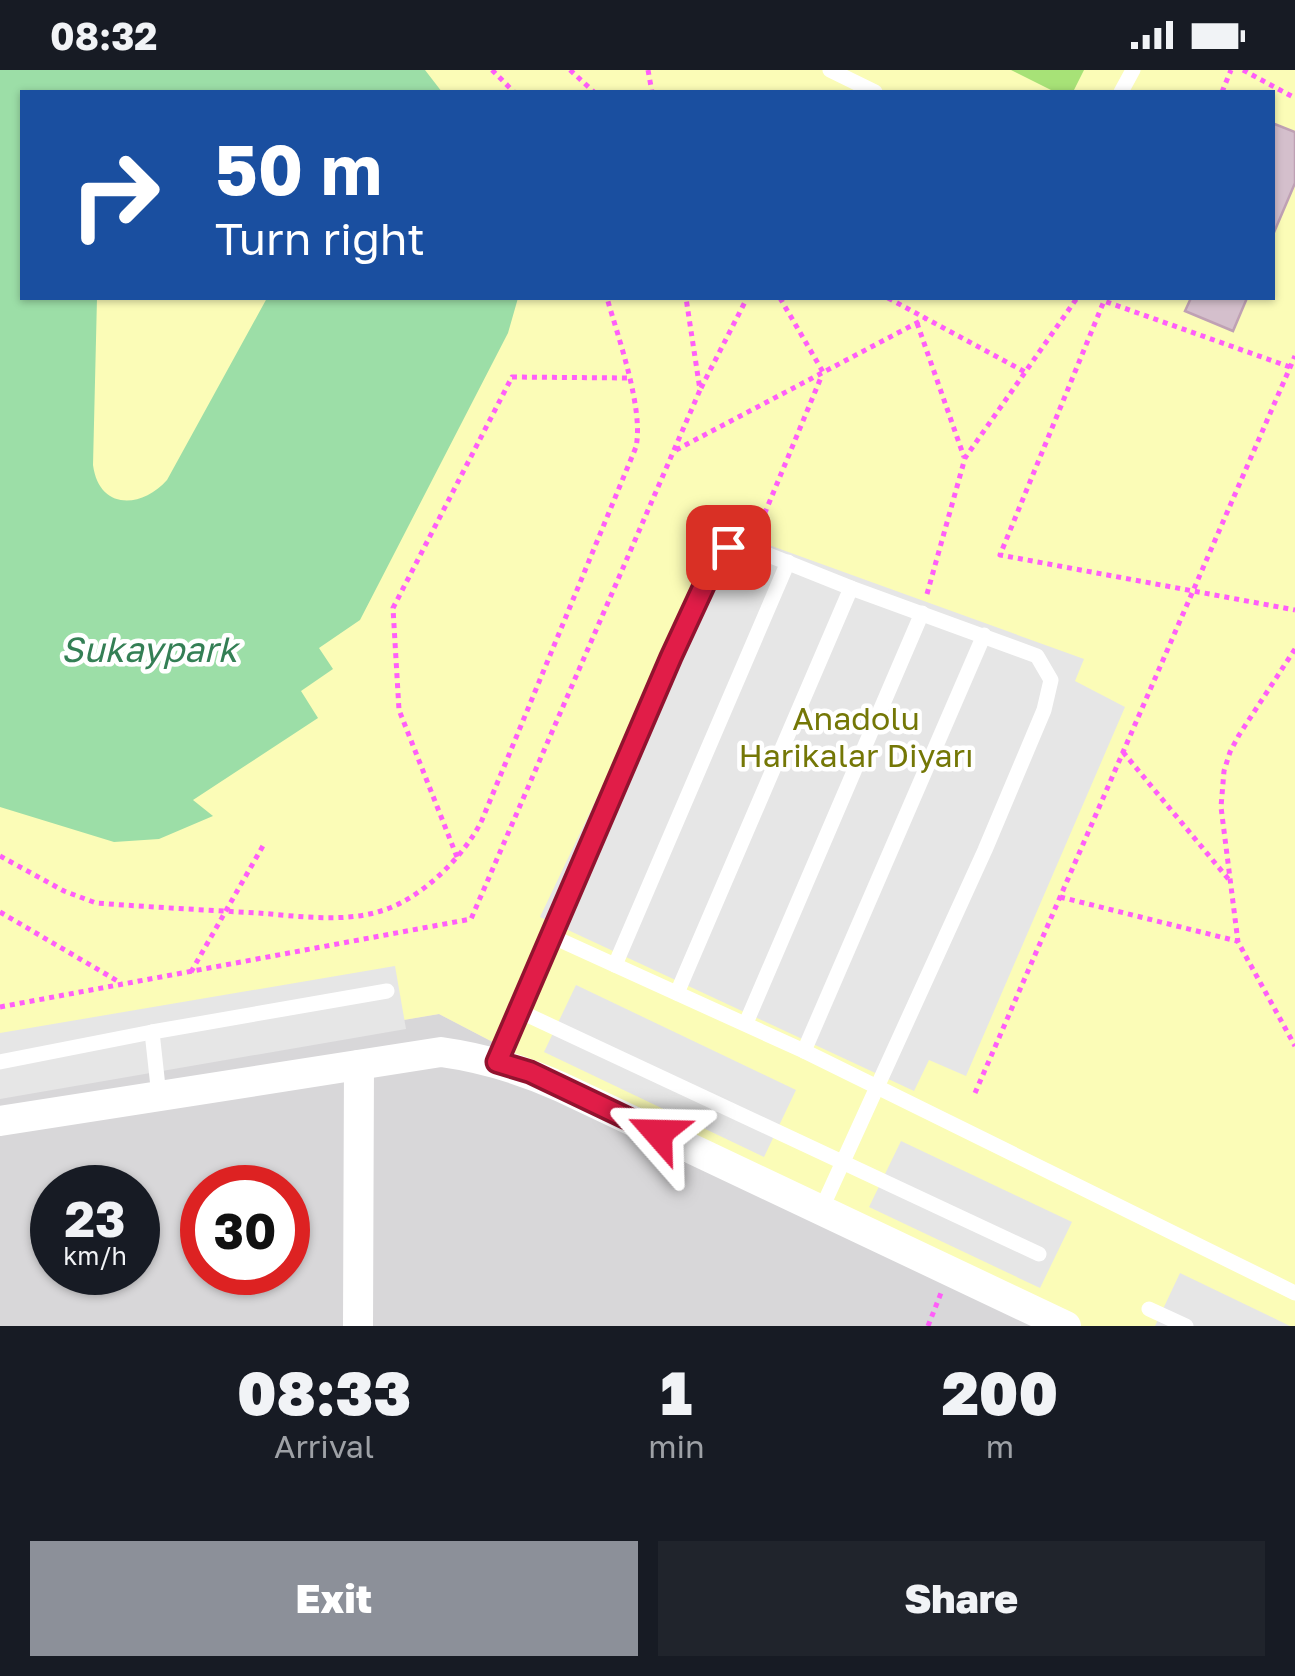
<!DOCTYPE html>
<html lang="en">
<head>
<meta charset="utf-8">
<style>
	:root { --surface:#171b24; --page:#20242c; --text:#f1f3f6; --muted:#9ea1a6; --accent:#8c9099 }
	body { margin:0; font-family:"Golos Text",sans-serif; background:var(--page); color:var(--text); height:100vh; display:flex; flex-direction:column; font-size:38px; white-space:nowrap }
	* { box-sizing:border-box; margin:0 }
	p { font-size:32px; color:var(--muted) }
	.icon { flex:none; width:55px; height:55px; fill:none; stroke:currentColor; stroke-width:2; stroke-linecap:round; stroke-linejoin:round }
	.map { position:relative; height:1256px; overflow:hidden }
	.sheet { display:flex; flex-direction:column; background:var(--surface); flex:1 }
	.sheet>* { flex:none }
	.guide { position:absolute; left:20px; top:20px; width:1255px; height:210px; border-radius:0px; box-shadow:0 2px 8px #0004; background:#1a4fa0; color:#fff; overflow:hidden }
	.speed { position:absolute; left:30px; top:1095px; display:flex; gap:20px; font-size:50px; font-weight:700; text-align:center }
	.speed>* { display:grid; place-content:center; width:130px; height:130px; border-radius:50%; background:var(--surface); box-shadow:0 2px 8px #0004; line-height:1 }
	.speed small { font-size:25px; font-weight:400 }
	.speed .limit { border:15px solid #d22; background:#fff; color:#111 }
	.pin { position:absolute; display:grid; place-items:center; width:85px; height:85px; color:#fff; margin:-42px; border-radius:20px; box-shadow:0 5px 15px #0006 }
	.me { position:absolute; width:110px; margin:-55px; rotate:295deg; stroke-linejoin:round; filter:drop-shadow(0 0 8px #0008) }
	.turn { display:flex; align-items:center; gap:35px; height:210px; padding:0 30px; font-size:45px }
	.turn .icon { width:130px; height:130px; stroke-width:2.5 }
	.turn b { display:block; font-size:70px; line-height:85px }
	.eta { display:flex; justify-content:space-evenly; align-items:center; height:170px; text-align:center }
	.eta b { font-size:60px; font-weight:800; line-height:70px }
	.cta { display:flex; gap:20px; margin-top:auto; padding:20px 30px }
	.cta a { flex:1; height:115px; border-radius:0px; background:var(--accent); color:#fff; font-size:40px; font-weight:800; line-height:115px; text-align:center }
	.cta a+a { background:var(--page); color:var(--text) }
	.status { display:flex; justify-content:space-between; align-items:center; height:70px; padding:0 50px; background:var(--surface); direction:ltr }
	.status svg { height:28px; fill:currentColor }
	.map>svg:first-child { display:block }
	.residential { fill:#d8d7d9; fill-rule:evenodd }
	.park { fill:#fbfcb7; fill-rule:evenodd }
	.pitch { fill:#a7e277 }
	.parking { fill:#e6e6e6 }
	.water { fill:#9cdea7 }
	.building { fill:#d4bfcc; stroke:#bfa1b4; stroke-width:2.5 }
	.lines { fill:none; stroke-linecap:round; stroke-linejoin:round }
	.path { stroke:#ff5ef9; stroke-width:5; stroke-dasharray:5 5; stroke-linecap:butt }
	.service { stroke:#fff; stroke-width:15 }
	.minor { stroke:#fff; stroke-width:30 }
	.route-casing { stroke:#92132f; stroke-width:25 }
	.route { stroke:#e11d48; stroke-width:18 }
	.labels { text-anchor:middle; stroke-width:9; stroke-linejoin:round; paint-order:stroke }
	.park-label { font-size:32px; fill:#747706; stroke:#fff }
	.water-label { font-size:35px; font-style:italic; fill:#347f55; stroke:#fff }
</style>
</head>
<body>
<div class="status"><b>08:32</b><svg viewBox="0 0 49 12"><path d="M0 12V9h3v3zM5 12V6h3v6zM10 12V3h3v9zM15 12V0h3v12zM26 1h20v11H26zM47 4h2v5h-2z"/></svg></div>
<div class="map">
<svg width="1295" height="1256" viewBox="0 0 1295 1256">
	<rect width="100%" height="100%" fill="#eddfe4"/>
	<path class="residential" d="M439,944L708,1084L1072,1256H0V1018ZM52,1118H138V1202H52ZM202,1118H288V1202H202Z"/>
	<path class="park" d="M0,0H1295V1256H1072L708,1084L439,944L0,1018ZM22,22H1272V228H22Z"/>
	<polygon class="pitch" points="1011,0 1084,0 1073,22 1055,22"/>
	<g class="parking">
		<polygon points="725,459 1084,589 1075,611 1125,637 966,1006 929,990 914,1021 540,847"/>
		<polygon points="395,896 406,959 0,1029 0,963"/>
		<polygon points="576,915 796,1020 764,1087 544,982"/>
		<polygon points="901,1071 1072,1152 1040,1218 869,1137"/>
		<polygon points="1180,1203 1290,1256 1155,1256"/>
	</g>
	<path class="water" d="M0,0H425L442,22H22V228H97L93,395C99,440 141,439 167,410L267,228H518L508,263L360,550L319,578L333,599L301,621L318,648L193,730L213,746L159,769L114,772L0,737Z"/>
	<g class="building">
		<polygon points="1272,53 1295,62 1295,113 1272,167"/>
		<polygon points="1191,228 1247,228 1233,261 1185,241"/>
	</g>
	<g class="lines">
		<g class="path">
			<polyline points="492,0 514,22"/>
			<polyline points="570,0 594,22"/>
			<polyline points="648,0 652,22"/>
			<polyline points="1243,0 1295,28"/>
			<polyline points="1222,22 1231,0"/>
			<polyline points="780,228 823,302"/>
			<polyline points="888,228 1025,302"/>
			<polyline points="917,253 964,387"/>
			<polyline points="1290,297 1104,231 1000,485 1295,540"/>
			<polyline points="701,318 747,228"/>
			<polyline points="676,380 926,248"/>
			<polyline points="757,462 822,305"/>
			<polyline points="927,524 965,388 1077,228"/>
			<polyline points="1295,579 1239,665 1230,682 1224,701 1221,737 1238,872 1295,976"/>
			<polyline points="1123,682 1230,811"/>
			<path d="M0,786L64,821L96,833C150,837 204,840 258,843C297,846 343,853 381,841C421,829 464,787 482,750L636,377C644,339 618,267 607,228"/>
			<polyline points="457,787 399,640 393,538 512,307 628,308"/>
			<polyline points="1060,827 1237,871"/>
			<polyline points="0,842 121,913"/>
			<polyline points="191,902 264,774"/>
			<polyline points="0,937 471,849 700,320 686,228"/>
			<polyline points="975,1023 1295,286"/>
			<polyline points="928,1256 941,1223"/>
		</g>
		<g class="service">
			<polyline points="830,0 875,22"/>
			<polyline points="1121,22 1133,0"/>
			<polyline points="551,866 804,981 1295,1223"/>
			<polyline points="615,895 788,492"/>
			<polyline points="677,923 851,518"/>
			<polyline points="519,941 1039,1184"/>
			<polyline points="746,953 922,543"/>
			<polyline points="152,962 159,1026"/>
			<polyline points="804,981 984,565"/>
			<polyline points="0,992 152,962 387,921"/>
			<polyline points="497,992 671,587 715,492 728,477 751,478 851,518 1037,586 1051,610 1044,640 985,780 821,1140"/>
			<polyline points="1149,1239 1186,1256"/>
		</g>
		<g class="minor">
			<path d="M0,1051L441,982C484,988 521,999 561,1017L1066,1256"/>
			<polyline points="358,1256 359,995"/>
		</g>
	</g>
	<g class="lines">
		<defs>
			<polyline id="route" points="658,1063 530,1002 497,992 671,587 715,492 728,477"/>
		</defs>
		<use href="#route" class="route-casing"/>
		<use href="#route" class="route"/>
	</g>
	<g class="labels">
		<g class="park-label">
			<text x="856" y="660">Anadolu<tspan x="856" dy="37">Harikalar Diyarı</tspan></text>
		</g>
		<g class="water-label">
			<text x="149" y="592">Sukaypark</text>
		</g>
	</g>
</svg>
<div class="speed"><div>23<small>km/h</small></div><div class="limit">30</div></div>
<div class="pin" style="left:728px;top:477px;background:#d93025"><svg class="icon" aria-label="arrive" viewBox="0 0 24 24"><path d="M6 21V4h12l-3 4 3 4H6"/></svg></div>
<svg class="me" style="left:658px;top:1063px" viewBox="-20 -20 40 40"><path d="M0-17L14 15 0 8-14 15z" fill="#e11d48" stroke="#fff" stroke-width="4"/></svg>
<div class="guide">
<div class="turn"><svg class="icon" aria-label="right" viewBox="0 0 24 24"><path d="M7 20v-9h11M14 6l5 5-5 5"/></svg><div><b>50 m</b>Turn right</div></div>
</div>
</div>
<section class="sheet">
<div class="eta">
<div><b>08:33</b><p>Arrival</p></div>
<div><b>1</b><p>min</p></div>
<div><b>200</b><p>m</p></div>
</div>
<div class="cta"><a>Exit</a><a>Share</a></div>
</section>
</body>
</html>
